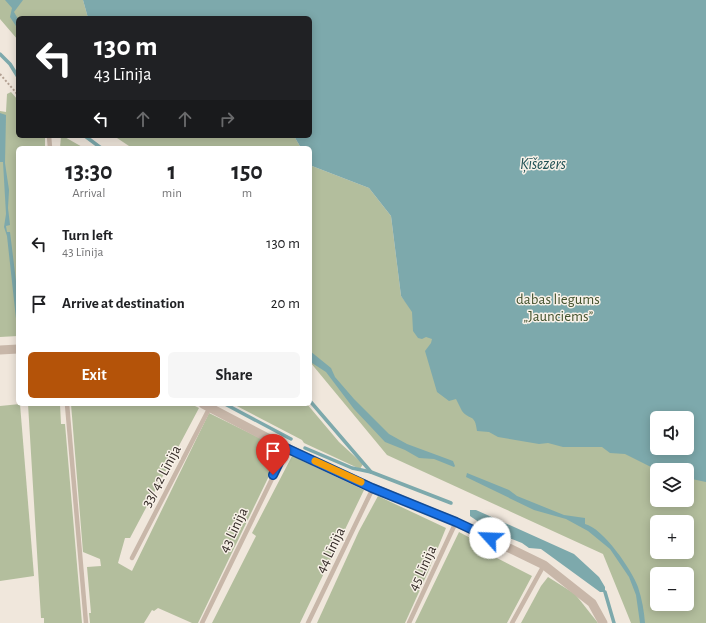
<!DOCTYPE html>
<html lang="en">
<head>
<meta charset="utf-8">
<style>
	:root { --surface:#fff; --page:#f6f6f6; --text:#202124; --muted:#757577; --accent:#b45309 }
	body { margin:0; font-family:"Alegreya Sans",sans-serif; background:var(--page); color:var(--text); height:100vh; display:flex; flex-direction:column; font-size:15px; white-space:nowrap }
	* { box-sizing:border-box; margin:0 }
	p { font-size:13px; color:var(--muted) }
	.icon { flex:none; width:22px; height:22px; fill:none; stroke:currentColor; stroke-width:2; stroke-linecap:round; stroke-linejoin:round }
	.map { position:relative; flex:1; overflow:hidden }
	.side { position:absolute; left:16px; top:146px; width:296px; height:260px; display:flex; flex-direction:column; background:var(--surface); border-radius:6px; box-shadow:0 2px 10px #0003 }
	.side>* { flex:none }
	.hud { position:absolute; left:16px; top:16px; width:296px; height:122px; border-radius:6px; box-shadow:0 2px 10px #0003; background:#202124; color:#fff; overflow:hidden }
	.fabs { position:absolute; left:650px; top:411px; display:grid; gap:8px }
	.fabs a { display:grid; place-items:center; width:44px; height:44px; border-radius:6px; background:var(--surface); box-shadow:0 2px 10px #0003; font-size:20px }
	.pin { position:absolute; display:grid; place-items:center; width:34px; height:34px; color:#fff; margin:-41px -17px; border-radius:50% 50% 50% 0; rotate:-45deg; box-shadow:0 0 4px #0007 }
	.pin .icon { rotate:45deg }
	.me { position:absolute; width:44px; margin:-22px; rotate:295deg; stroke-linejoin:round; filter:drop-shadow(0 0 3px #0008) }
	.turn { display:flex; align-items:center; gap:14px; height:84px; padding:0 12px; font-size:18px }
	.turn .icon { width:52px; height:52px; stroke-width:2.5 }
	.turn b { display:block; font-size:28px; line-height:34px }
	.lanes { display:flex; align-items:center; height:38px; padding:0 12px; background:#0003; justify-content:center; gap:20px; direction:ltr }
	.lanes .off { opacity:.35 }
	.eta { display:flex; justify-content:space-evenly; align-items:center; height:68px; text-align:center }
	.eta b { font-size:24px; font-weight:700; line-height:28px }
	.button { display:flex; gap:8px; margin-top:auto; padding:8px 12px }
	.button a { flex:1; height:46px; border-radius:6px; background:var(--accent); color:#fff; font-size:16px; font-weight:700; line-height:46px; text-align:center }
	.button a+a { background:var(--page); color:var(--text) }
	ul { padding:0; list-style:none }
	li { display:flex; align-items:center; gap:12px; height:60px; padding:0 12px }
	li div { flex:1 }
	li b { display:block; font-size:15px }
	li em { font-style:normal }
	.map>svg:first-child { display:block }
	.green { fill:#b3be9d; fill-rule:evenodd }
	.water { fill:#7da9ac; fill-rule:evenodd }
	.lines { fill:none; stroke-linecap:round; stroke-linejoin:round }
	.stream { stroke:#7da9ac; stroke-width:3.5 }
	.path { stroke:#b3a193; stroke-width:2; stroke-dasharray:2 2; stroke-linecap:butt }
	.lane { stroke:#c8b7a9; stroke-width:4.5 }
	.street { stroke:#c8b7a9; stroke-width:9 }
	.route-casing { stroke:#114b97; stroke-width:10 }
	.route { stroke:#1a73e8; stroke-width:7 }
	.slow { stroke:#f59e0b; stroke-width:7 }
	.labels { text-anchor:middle; stroke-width:3; stroke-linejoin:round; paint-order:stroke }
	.park-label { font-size:15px; fill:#44522d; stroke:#f8f1e8 }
	.street-label { font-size:15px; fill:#352c28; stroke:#f8f1e8 }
	.water-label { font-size:16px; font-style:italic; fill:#205054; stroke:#f8f1e8 }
</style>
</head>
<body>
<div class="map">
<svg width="706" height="623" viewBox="0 0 706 623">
	<rect width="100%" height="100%" fill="#f0e7dc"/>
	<g class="green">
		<polygon points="0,0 83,0 88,18 18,18 18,40 0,19"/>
		<path d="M706,0V623H631L603,554L387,455L310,362V163L312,166L369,188L391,216L401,296L409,306ZM657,418H687V448H657ZM657,470H687V500H657ZM657,522H687V552H657ZM657,574H687V604H657Z"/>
		<polygon points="11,92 18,100 18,136 45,136 45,148 18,148 18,336 0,337 0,111 6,112 7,94"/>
		<polygon points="61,136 63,136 84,148 60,148"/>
		<polygon points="114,136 294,136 301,148 132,148"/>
		<polygon points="20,404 34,576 0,581 0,406"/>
		<polygon points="28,404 60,404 61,424 65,424 82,623 44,623 44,618 41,618"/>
		<polygon points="71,404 191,404 199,408 130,538 125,538 118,563 132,571 209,413 282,449 198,623 192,623 158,608 154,611 152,610 144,623 90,623 89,613 91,613 87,567 101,566 100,559 83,552"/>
		<polygon points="233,404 307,404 339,442 363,464 360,469 304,443 302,440"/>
		<polygon points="292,456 364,490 300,623 212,623 256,536 252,533"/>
		<polygon points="378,496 446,528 428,572 405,623 317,623 359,531"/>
		<polygon points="459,532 497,552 495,557 532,576 507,623 415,623"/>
		<polygon points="548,577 575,594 598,623 521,623 541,586"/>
	</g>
	<g class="water">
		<polygon points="5,0 23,0 14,12 18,19 18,29 10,17 12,8"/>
		<path d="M83,0H706V482L687,478V470H669L660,466L653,468L625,454L610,453L602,447H563L548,443L539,444L498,437L489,432L477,431C475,413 470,421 462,411C460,407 458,403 456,399L449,401L437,392L425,351L431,343L432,339L426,337L422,339L418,338L413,331L412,312L401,296L391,216L369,188L312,166L310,163V148H301L294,136H310V18H88ZM657,418H687V448H657Z"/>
		<polygon points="0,113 6,115 5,163 9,190 8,208 10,225 6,226 7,232 10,232 16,281 18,337 7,236 4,227 6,214 3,162 0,162"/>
		<polygon points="310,351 331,368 335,377 354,399 389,434 407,444 453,461 455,466 454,467 434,459 419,458 405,450 385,442 354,409 326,372 312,363"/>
		<path d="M467,473L509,490L517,496L564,515L585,518V524C603,528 632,570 638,587C642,599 644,611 645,623H640L636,595L629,577L610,549L588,531L566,519L534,510L466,477Z"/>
		<polygon points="470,510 476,510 574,554 599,577 605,587 605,592 600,592 541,549 529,548 522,543 492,531 470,516"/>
	</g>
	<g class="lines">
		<g class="stream">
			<polyline points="0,54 10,64 18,77"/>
			<polyline points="85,136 101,148"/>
			<polyline points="310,401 371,472 451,503"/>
			<polyline points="225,404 291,439"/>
			<polyline points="305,448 352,468 371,472"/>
			<polyline points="605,592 614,623"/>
		</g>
		<polyline class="path" points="0,74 18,95"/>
		<g class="lane">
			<polyline points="49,136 50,148"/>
			<polyline points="67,404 86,623"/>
			<polyline points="132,558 210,407"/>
			<polyline points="202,623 287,448"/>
			<polyline points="308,623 373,488"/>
			<polyline points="409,623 456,522"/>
			<polyline points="512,623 544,565"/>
		</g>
		<g class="street">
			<polyline points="0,350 18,349"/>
			<polyline points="203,404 287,448 373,488 456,522 544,565 592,603 603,623"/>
		</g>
	</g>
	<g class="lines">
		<defs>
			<polyline id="route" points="273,475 286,448 372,488 456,522 490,538"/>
		</defs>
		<use href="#route" class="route-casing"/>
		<use href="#route" class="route"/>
		<polyline class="slow" points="315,461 361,482"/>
	</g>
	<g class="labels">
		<g class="park-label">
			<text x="558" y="304">dabas liegums<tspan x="558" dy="17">„Jaunciems”</tspan></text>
		</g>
		<g class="street-label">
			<text transform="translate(161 476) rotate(-62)" y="5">33/ 42 Līnija</text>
			<text transform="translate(233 530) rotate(-64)" y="5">43 Līnija</text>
			<text transform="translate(330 550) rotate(-64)" y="5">44 Līnija</text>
			<text transform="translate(422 568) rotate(-65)" y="5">45 Līnija</text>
		</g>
		<g class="water-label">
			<text x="543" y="169">Ķīšezers</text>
		</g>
	</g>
</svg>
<div class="fabs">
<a><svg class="icon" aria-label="sound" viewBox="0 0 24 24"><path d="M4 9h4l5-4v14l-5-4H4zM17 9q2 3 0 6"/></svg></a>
<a><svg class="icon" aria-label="layers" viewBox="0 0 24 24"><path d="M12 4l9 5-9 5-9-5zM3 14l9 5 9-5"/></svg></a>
<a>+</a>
<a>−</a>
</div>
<div class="pin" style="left:273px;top:475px;background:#d93025"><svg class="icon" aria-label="arrive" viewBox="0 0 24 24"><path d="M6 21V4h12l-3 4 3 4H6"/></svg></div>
<svg class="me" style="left:490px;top:538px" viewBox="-20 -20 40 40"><circle r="19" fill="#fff"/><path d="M0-13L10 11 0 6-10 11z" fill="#1a73e8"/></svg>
<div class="hud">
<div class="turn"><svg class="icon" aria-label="left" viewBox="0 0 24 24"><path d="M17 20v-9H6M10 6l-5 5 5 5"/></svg><div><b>130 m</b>43 Līnija</div></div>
<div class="lanes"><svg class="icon" aria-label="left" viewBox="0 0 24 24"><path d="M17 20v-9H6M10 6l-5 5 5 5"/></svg><svg class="icon off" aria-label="ahead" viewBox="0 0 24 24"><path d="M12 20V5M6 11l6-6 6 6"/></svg><svg class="icon off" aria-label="ahead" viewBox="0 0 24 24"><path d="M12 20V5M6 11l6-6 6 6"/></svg><svg class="icon off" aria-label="right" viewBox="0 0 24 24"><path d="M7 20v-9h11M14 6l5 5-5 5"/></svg></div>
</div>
<section class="side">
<div class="eta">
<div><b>13:30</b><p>Arrival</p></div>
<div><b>1</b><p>min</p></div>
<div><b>150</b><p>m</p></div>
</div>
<ul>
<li><svg class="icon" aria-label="left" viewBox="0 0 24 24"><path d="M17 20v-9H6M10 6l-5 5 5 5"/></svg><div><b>Turn left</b><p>43 Līnija</p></div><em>130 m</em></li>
<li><svg class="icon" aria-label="arrive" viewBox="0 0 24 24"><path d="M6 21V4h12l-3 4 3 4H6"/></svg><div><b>Arrive at destination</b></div><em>20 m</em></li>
</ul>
<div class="button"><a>Exit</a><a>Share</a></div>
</section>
</div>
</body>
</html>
